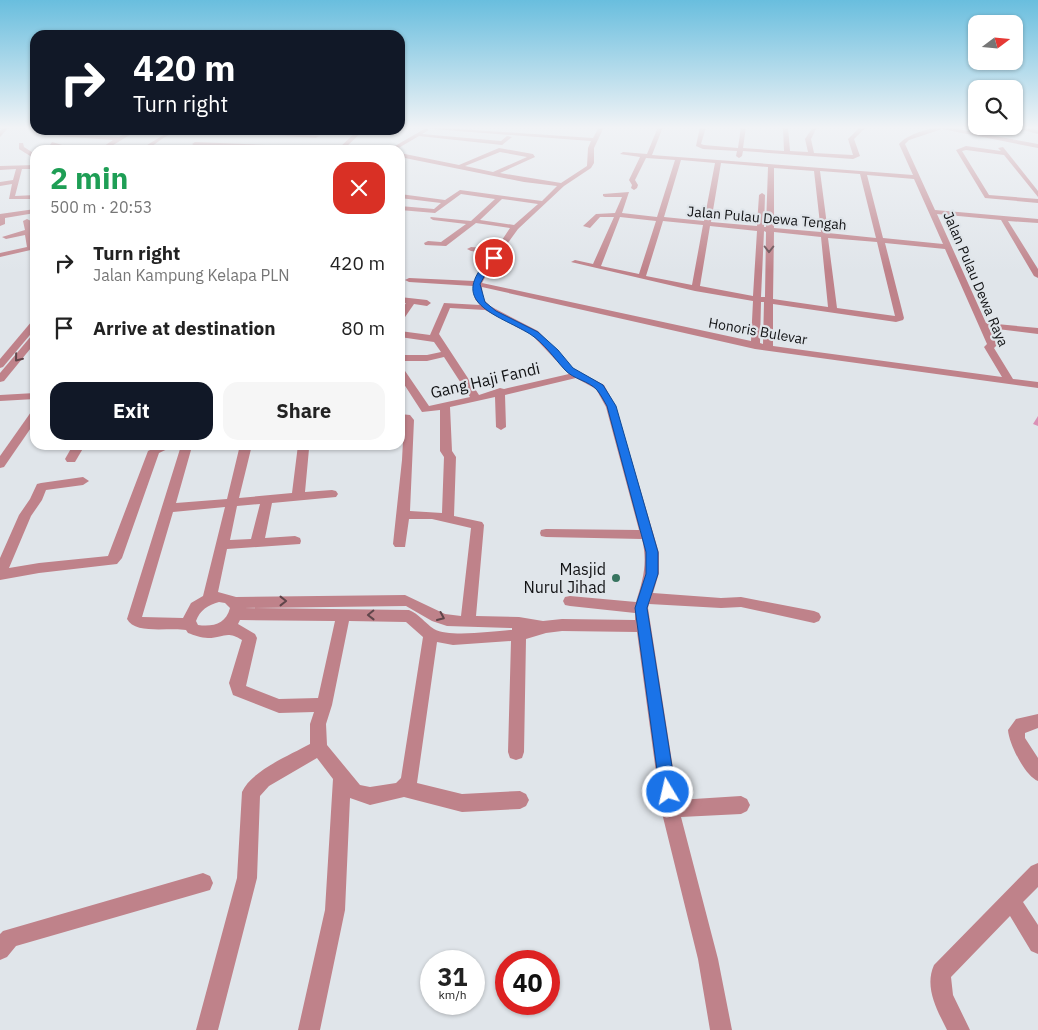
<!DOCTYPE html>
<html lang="en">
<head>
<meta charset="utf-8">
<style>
	:root { --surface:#fff; --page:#f6f6f6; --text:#222; --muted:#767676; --accent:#111827 }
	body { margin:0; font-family:"IBM Plex Sans",sans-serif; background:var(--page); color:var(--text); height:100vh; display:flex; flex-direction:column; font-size:19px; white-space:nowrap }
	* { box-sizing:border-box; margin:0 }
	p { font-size:16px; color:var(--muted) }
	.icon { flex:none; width:28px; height:28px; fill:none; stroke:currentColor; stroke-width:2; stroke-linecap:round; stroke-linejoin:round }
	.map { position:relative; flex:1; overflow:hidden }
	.details { position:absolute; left:30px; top:145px; width:375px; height:305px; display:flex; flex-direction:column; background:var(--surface); border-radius:15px; box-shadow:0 1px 4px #0004 }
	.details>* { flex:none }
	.top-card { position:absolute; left:30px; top:30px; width:375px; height:105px; border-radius:15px; box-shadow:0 1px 4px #0004; background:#111827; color:#fff; overflow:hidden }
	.needle { width:32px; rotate:74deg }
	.fabs { position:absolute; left:968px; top:15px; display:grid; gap:10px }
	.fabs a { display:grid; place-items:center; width:55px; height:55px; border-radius:10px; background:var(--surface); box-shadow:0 1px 4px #0004; font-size:25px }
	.speed { position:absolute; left:420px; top:950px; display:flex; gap:10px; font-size:25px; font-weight:700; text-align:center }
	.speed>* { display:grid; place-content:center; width:65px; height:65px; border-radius:50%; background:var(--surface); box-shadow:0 1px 4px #0004; line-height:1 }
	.speed small { font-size:12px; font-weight:400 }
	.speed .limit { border:8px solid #d22; background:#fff; color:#111 }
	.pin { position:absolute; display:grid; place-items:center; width:42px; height:42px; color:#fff; margin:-21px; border:2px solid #fff; border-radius:50%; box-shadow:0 1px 5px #0007 }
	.me { position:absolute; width:55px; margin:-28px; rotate:351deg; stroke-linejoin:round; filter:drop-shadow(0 0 4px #0008) }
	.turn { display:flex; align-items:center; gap:18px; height:105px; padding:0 20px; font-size:22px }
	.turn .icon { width:65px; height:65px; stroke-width:2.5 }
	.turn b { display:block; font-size:35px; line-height:42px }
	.round { display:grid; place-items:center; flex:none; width:52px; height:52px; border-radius:15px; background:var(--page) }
	.head { display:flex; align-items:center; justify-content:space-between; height:85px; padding:0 20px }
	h1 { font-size:30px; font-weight:700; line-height:38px; color:#1e9e55 }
	.action { display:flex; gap:10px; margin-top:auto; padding:10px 20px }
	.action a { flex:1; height:58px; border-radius:15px; background:var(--accent); color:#fff; font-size:20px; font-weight:700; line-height:58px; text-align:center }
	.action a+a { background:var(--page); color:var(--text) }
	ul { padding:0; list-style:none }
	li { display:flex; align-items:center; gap:15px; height:65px; padding:0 20px }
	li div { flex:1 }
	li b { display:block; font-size:19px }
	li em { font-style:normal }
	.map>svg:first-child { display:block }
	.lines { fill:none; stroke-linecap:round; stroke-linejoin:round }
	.minor { fill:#bf828a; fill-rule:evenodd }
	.wall { fill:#da91b6 }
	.oneway { stroke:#60454a }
	.route { fill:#1a73e8; stroke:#114b97 }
	.poi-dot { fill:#37745f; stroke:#e0e5ea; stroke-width:2 }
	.labels { text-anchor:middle; stroke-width:4.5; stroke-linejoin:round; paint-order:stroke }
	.far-street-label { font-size:14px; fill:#121315; stroke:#e0e5ea }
	.street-label { font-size:16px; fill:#121315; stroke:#e0e5ea }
	.poi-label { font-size:16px; fill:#121315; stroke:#e0e5ea; text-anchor:end }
</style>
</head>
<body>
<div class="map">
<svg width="1038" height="1030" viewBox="0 0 1038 1030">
	<rect width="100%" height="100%" fill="#e0e5ea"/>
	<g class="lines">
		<g class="minor">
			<polygon points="4,127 9,127 0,137 0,131"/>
			<path d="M430,127L593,138L599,127H604L594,148V163L591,168L564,186L518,229L491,266L482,283L751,341L753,301L695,291L571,262L575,260L593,264L614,217H600L590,228L583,226L596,214L615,213L622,197H605L603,196V194L629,192L622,213L657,217L675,160L646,158L635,180L638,185L637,188L634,190L631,188L632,185L629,180L640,157L620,154L623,152L647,154L658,127H663L652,155L913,175L899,144C909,133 932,127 947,127L1038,144V148L942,129L909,140L905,144L935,210L1038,219V223L1008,221L1038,269V278L1034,276L1001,220L937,214L986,323L1038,328V334L989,328L997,345L994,348L1013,379L1038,382V388L755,349L482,287L483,299L490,306L538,331L572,368L604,385L616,407L659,553V573L653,593L721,598L741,597L814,611L819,613L821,617L819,621L814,623L741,607L721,608L649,604L648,608L678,800L741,796L747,799L750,805L747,811L741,814L681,817L718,959L732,1030H710L698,959L661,809L637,632L562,631L546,633L526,639L524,752L522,758L516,760L510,758L508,752L511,641L453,645L437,642L417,783L462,794L520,791L526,794L529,800L526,806L520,809L462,812L404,797L370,805L350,798L345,910L320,1030H298L325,910L333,779L317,758L269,786L260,796L257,878L218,1030H196L237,878L242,792C251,771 290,755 310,744V724L314,712L279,713L233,695L229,683L242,640C226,630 224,638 208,638C201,638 194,635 188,633L186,630C170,627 135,635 127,619L180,449L184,445H196L191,450L176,503L227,499L240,445H252L239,498L292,493L298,445H330L324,448L309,449L305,492L332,490L336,491L338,494L336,497L272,503L265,538L295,536L300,538L301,541L300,544L227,549L218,592L236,597L405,595L445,614L461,616L471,528L432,519H409L405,547H395L393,544L402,460L404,421L400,420V414L410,415L414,420L410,511L442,513L444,457L440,451V410L422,412L400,378V367L403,368L429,406L470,397L444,357L427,361H400V355H427L441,352L434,342L400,337V331L430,335L444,303L480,305L475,299L473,286L409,282L405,280L409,278L474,281L483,265L493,254L471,251L467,249L471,247L496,249L510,228L476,223L446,246L425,245L424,243L428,241L441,242L466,224L433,220L430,218L431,217L471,221L495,199L461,194L435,213L400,210V206L434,209L441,203L400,198V194L445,200L460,190L542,201L557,186L524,182L400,157V153L459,165L499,148L533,154L535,157L500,173L561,183L587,166L588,148L591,141L432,129ZM500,152L527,157L493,172L465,166ZM681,160L715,163L704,221L664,217ZM721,163L768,167L766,227H764L765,195L762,193L759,195L757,226L711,222ZM774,168L814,171L821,232L774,228ZM820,171L860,174L876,238L828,233ZM867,175L914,179L943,244L883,238ZM502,199L538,204L514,225L480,220ZM620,217L656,221L639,274L601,266ZM663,221L703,225L692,285L646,276ZM710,226L757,231L753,296L700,286ZM764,231L766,232L765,297H761ZM774,232L821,237L828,307L773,299ZM828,238L877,242L895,316L837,308ZM885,243L945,249L987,344L984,347L1002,377L773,346V304L896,322L903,320L904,318ZM761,302H764L763,344L760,343ZM450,308L485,310L532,335L569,374L504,389L500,388L479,395L439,334ZM576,378L596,389L606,407L639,530L546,529L541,530L540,533L541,536L546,537L642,539C648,563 643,580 636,602L570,596L565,597L563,601L565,605L570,606L635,613V620L562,619L543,621L519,617L476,616L484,525L482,522L454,516L456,457L452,451L450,407L495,397L496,427L501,430L506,427L505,395ZM260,504L251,539L230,540L237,506ZM225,507L203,596L191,603L183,618L142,617L173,512ZM219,602L225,603L230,608C226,624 213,627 198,625L196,621C200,610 208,605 219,602ZM406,606L432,621L447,626L512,628V630C493,631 450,638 434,629C425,623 419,614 409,610L244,608ZM240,620L335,621L318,698L279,699L246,686L257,638L255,634L238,624ZM349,621L406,622L423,637L401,778L396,783L370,787L360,785L327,745L326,724L332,705Z"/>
			<polygon points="700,127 706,127 701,144 704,145 738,148 741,127 746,127 743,148 784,151 783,127 788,127 790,151 808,152 805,139 813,127 817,127 811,139 814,153 853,155 848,139 859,128 870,127 863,130 854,139 860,156 853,159 743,151 742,156 739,158 736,156 737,151 703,149 696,146"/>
			<polygon points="1015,127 1038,130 1038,134 1016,128"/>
			<polygon points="426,128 429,130 422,134 501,141 507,136 512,137 502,145 419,136 395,150 388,150"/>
			<polygon points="131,130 138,130 105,150 98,150 113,140 58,136 61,134 119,137"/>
			<path d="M149,130H226L319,136L316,138C270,135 218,128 173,134C161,136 153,150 139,150L165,134Z"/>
			<polygon points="358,130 364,130 345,148 347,150 195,146 192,144 195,142 339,148"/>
			<polygon points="52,142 76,149 77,150 68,150 50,145"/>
			<polygon points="19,143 23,143 24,147 35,154 35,159 19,149"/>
			<polygon points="966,146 1001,151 998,148 1003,147 1038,191 1038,197 1004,155 966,150 962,151 989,195 1038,199 1038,203 985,198 956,150"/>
			<polygon points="35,165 35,169 22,169 15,196 35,195 35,199 9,199 12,184 0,186 0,182 13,180 16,169 0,170 0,166"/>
			<polygon points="35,209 35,213 5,218 5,224 0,226 0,214"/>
			<polygon points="27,219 31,221 35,249 0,257 0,253 27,247 25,235 6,239 2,237 25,230 23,221"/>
			<polygon points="400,297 427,300 431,303 427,306 414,304 403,320 400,321 400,312 406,303 400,303"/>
			<polygon points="35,320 35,329 3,367 0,368 0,359 32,321"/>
			<polygon points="35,334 35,343 4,381 0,382 0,373 32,335"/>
			<polygon points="35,393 35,399 0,401 0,395"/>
			<polygon points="35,411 35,422 4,467 0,468 0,456 31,412"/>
			<polygon points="73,445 85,445 75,462 67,462 65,459"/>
			<polygon points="160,445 176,445 159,453 122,558 117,564 39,573 0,580 0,558 19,515 30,499 37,484 41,483 83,477 89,481 83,485 46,490 42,500 31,516 9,568 39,563 108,556 148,451"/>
			<path d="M1038,714V728L1025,733V738L1038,758V781C1025,776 1009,744 1008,730L1016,719Z"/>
			<path d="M1038,863V887L1023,902L1038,925V954L1031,951L1010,916L951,977L953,995L970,1030H947C937,1010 924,987 934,965L1031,866Z"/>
			<polygon points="203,873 210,876 213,883 210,890 16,946 7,957 0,960 0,934 3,931"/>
		</g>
	</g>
	<polygon class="wall" points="1038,416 1038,426 1033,424"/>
	<defs><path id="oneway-chevron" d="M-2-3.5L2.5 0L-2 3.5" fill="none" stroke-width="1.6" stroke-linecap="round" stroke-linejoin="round" transform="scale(1.25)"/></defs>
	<g class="oneway">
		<use href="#oneway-chevron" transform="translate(769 249) rotate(90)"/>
		<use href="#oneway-chevron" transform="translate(18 358) rotate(129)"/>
		<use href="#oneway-chevron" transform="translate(283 601)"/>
		<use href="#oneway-chevron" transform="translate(371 615) rotate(179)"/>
		<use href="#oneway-chevron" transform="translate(441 617) rotate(24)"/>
	</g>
	<linearGradient id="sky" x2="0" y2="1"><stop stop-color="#69bede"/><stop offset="0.47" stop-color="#f1f3f6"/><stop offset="1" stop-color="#f1f3f6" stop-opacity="0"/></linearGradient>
	<rect width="1038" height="271" fill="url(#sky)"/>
	<path class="route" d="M491,257L497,258L490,266L480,284L485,302L496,311L538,332L558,350L573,368L603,385L616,406L658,552V574L647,608L676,792L673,798L668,800L662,798L660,792L635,608L646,574V552L607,406C604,401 601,395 597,390C589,381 573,379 565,370C554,358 544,343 530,334C497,314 445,303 491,257Z"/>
	<circle class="poi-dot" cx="616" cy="578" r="5"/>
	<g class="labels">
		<g class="far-street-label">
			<text transform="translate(767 218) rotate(5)" y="5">Jalan Pulau Dewa Tengah</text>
			<text transform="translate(976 279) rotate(67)" y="5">Jalan Pulau Dewa Raya</text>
			<text transform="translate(758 331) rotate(10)" y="5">Honoris Bulevar</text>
		</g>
		<g class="street-label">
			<text transform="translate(485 380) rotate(-13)" y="6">Gang Haji Fandi</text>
		</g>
		<g class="poi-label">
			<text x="606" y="575">Masjid<tspan x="606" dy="18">Nurul Jihad</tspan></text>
		</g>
	</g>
</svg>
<div class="fabs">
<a><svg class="needle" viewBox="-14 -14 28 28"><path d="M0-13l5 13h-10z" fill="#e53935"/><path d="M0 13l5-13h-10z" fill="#767676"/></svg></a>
<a><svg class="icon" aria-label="search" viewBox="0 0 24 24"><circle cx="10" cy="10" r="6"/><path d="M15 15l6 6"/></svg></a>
</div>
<div class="speed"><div>31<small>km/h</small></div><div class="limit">40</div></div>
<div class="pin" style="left:494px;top:258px;background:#d93025"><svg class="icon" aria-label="arrive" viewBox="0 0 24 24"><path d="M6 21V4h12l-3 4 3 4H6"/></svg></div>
<svg class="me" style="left:668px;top:792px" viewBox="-20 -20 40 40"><circle r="17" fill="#1a73e8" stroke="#fff" stroke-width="3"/><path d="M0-11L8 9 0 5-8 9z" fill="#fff"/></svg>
<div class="top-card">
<div class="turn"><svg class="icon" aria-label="right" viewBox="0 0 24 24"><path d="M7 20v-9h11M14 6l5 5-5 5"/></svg><div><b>420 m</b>Turn right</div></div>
</div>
<section class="details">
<div class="head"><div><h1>2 min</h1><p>500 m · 20:53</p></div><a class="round" style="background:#d93025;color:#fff"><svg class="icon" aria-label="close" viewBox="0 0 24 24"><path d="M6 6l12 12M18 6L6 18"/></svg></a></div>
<ul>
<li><svg class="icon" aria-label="right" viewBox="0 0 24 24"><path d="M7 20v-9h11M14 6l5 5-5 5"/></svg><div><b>Turn right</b><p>Jalan Kampung Kelapa PLN</p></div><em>420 m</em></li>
<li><svg class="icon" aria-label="arrive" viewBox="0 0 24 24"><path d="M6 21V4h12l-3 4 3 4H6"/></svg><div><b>Arrive at destination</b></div><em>80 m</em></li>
</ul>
<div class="action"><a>Exit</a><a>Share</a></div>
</section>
</div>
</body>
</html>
